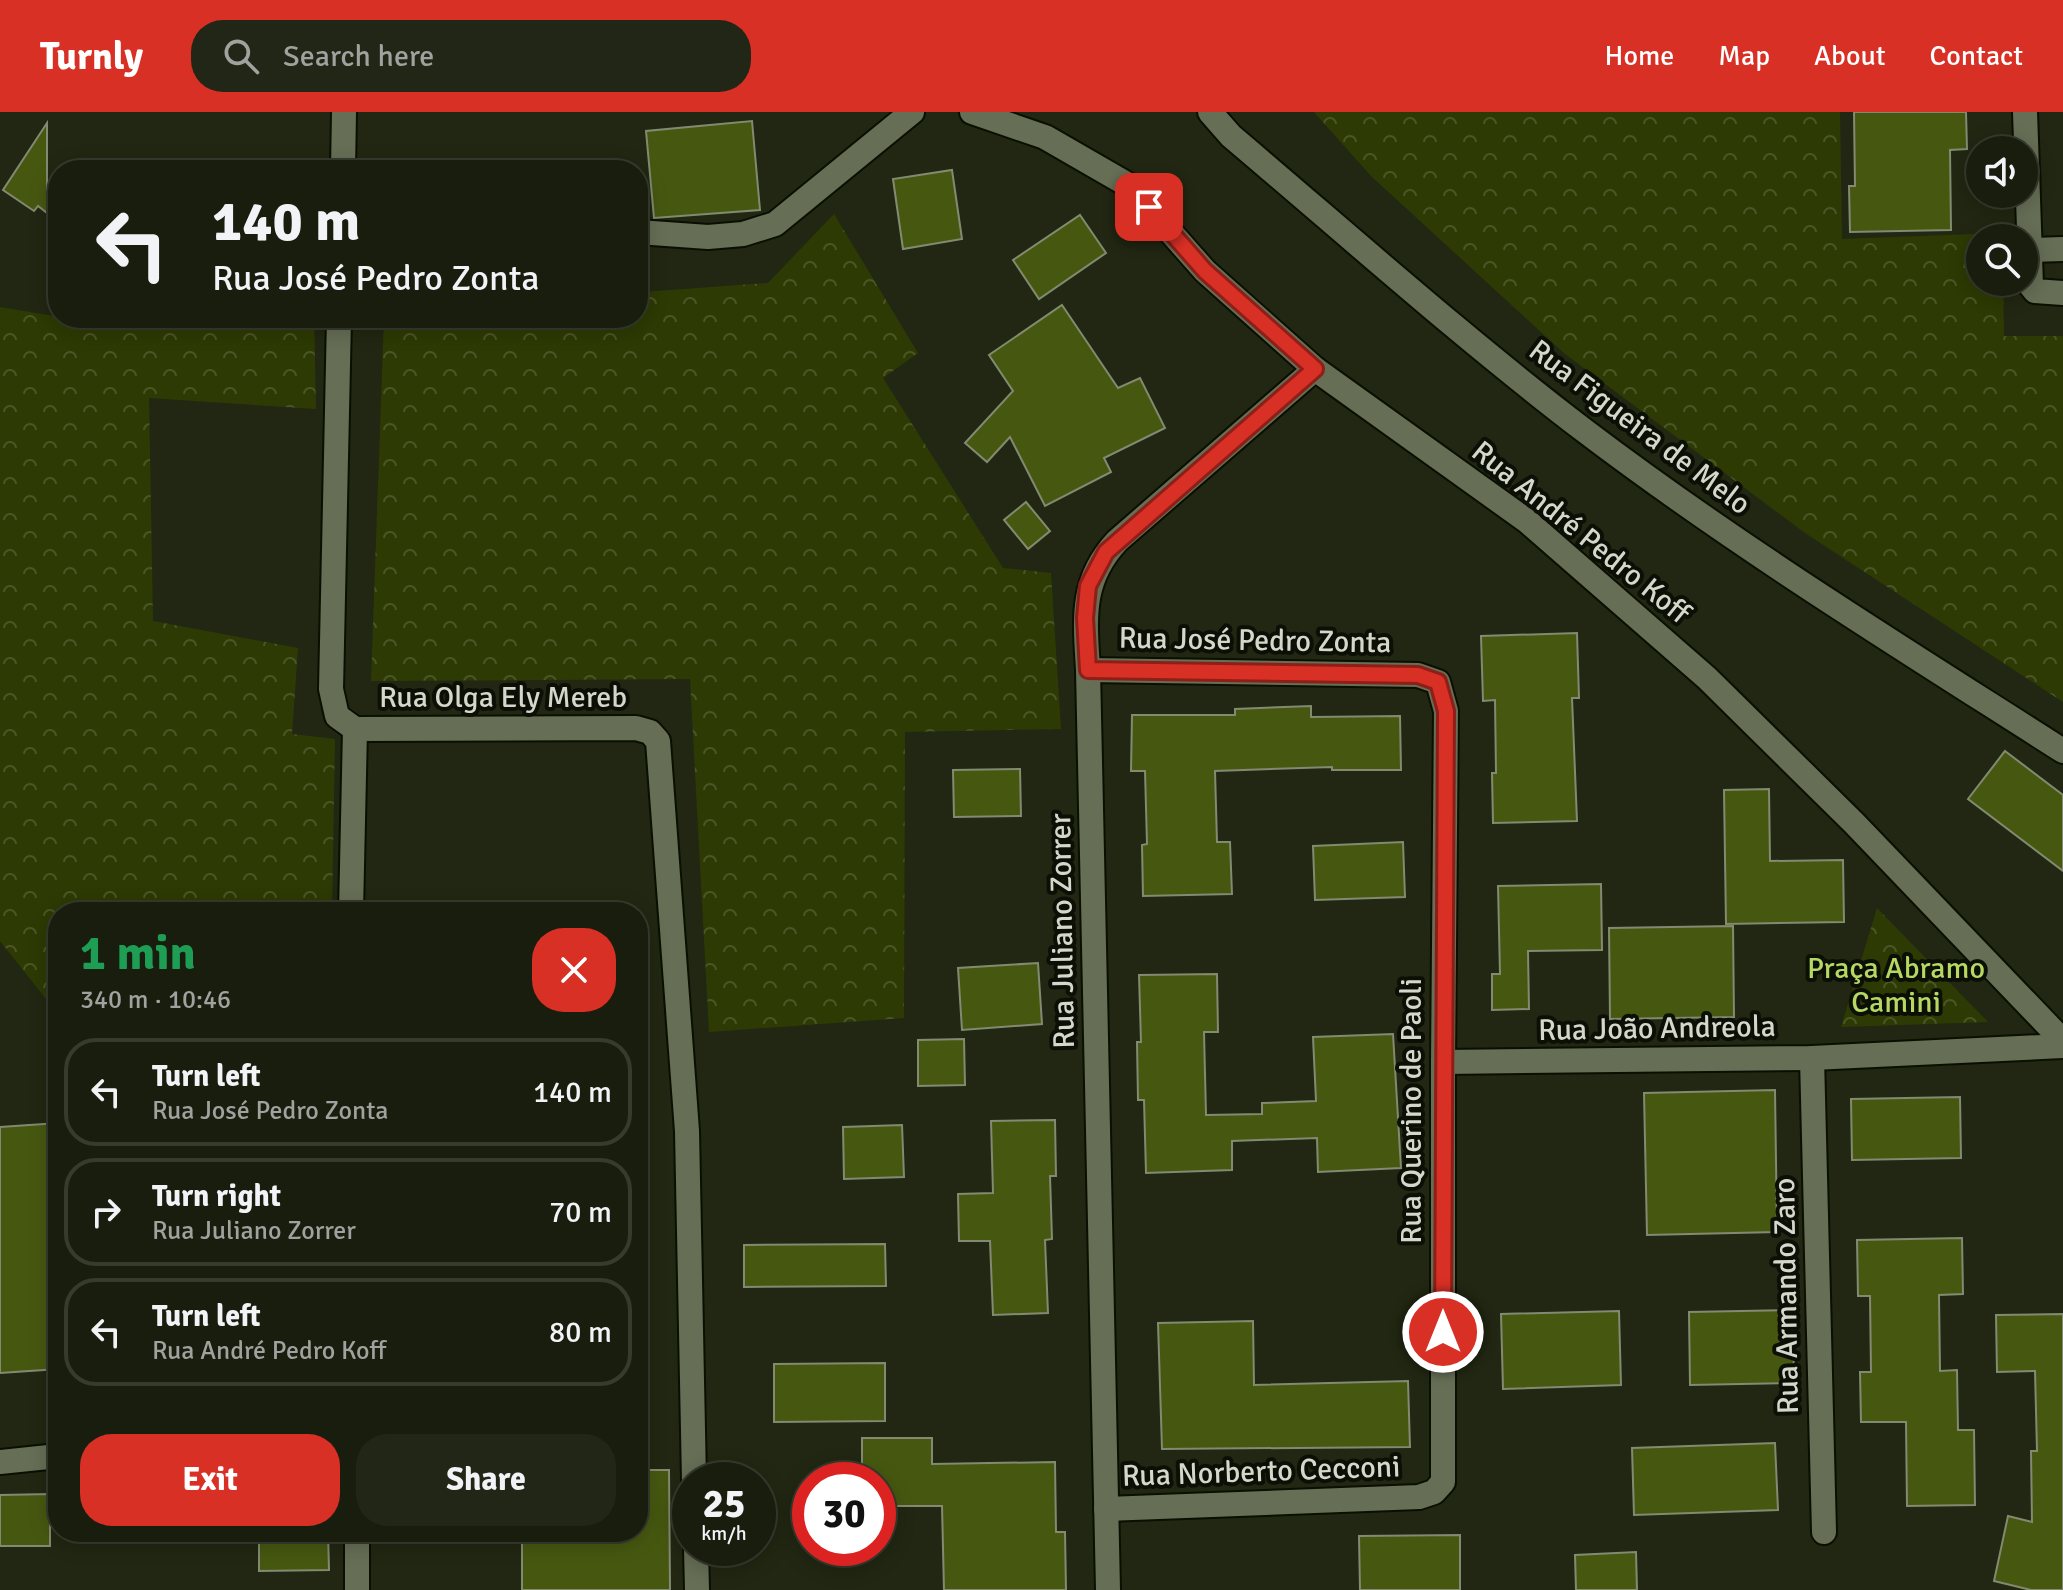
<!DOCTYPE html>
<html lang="en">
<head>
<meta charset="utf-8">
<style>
	:root { --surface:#191d0e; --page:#222617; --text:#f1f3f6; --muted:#9fa29e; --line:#373b2e; --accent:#d93025 }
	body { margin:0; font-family:Signika,sans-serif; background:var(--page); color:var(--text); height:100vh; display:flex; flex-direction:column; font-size:30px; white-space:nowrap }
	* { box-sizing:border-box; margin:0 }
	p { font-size:26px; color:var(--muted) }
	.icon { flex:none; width:44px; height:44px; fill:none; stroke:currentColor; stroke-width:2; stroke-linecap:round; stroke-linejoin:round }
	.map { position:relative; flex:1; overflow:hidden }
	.panel { position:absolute; left:48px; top:790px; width:600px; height:640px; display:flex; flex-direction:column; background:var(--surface); border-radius:32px; box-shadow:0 4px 20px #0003,0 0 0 2px var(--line) }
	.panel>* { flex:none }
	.guide { position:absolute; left:48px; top:48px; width:600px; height:168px; border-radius:32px; box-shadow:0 4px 20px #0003,0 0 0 2px var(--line); background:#191d0e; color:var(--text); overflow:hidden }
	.controls { position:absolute; left:1966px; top:24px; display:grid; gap:16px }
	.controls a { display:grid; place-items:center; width:72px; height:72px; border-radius:50%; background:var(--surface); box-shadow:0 4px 20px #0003,0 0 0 2px var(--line); font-size:40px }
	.speed { position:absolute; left:672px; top:1350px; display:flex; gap:16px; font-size:40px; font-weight:700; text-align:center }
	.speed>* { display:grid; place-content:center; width:104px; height:104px; border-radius:50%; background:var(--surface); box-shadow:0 4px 20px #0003,0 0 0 2px var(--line); line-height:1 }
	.speed small { font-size:20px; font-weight:400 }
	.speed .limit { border:12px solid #d22; background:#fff; color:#111 }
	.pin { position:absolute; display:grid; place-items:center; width:68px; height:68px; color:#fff; margin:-34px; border-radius:16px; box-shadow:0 4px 12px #0006 }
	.me { position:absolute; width:88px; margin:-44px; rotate:0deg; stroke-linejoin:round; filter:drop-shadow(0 0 6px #0008) }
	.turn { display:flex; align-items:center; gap:28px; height:168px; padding:0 32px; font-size:36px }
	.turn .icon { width:104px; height:104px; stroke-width:2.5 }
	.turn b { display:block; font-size:56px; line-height:68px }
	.round { display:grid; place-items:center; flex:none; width:84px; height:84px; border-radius:32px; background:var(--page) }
	.overview { display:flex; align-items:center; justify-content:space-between; height:136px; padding:0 32px }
	h1 { font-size:48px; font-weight:700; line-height:60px; color:#1e9e55 }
	.cta { display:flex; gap:16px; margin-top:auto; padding:16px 32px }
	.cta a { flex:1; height:92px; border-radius:32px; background:var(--accent); color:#fff; font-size:32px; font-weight:700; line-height:92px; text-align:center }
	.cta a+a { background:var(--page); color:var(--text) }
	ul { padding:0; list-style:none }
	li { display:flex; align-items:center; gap:24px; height:108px; margin:0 16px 12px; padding:0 16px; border:4px solid var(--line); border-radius:32px }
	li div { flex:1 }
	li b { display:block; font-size:30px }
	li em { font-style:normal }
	header { display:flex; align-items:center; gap:48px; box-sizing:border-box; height:112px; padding:0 40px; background:var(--accent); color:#fff }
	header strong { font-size:38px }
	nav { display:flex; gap:44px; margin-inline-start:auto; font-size:28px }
	.search { width:560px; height:72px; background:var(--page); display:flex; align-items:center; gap:20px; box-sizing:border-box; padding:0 28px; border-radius:32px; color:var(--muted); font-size:30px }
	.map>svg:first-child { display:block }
	.forest { fill:url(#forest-crowns) }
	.building { fill:#465810; stroke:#828a71; stroke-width:2 }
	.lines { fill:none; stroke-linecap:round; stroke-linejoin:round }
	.street-casing { stroke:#0a1001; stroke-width:28 }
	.secondary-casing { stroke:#0a1001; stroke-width:28 }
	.street { stroke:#666e56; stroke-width:24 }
	.secondary { stroke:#666e56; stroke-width:24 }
	.route-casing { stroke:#8d1f18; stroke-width:20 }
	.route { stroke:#d93025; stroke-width:14 }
	.labels { text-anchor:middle; stroke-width:8; stroke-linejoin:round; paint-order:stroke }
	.street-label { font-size:30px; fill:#d3d8ca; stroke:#0c0f06 }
	.park-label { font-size:30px; fill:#b6d862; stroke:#0c0f06 }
</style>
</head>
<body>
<header>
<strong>Turnly</strong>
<div class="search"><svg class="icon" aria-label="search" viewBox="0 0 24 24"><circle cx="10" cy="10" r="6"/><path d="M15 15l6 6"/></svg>Search here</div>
<nav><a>Home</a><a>Map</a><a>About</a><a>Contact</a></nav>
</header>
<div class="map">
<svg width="2063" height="1478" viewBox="0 0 2063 1478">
	<defs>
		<pattern id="forest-crowns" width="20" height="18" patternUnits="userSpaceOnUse" patternTransform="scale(2)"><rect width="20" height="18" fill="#2d3a03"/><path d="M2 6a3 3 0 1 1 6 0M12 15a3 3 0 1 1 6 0" fill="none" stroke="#4b5626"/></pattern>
	</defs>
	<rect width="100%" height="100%" fill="#212712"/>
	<g class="forest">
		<polygon points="1314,0 1840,0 1842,127 2002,121 2002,126 1980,126 1980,170 2003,170 2004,224 2063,224 2063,590 1805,421 1565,242 1371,64"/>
		<polygon points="834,102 918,241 883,266 1003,456 1051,461 1061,617 905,620 904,906 709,920 690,567 371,569 384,206 638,206 638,177 642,180 768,171"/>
		<polygon points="0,195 54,204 58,198 58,206 314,206 316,297 149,286 153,509 298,536 292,622 335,627 332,800 58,800 58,902 0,829"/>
		<polygon points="1877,796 1988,910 1841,915"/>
	</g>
	<g class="building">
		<polygon points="1854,0 1966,0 1967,37 1950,38 1951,118 1850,120 1849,74 1855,74"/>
		<polygon points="752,9 760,98 654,106 646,19"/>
		<polygon points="47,11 47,101 38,94 34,99 3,78"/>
		<polygon points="952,58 962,127 903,137 893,67"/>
		<polygon points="1080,103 1106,141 1039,187 1013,148"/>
		<polygon points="1062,193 1118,276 1140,266 1165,316 1104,346 1111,360 1045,394 1010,325 987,350 965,331 1013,279 989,243"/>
		<polygon points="1026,390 1050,419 1028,437 1004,408"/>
		<polygon points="1577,521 1579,586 1572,586 1577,709 1493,711 1492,661 1496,661 1495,588 1483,589 1481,524"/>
		<polygon points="1311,594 1311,605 1400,604 1401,658 1332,658 1332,655 1215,659 1217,730 1230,730 1232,782 1143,784 1142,733 1147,732 1145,659 1131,659 1132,603 1235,603 1235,597"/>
		<polygon points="2005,639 2063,683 2063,759 1968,687"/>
		<polygon points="1020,657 1021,704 954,705 953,658"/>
		<polygon points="1769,677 1770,749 1843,748 1844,810 1726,812 1724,678"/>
		<polygon points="1403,730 1405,785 1315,788 1313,734"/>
		<polygon points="1601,772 1602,838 1528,839 1529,897 1492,898 1492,862 1500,862 1498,774"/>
		<polygon points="1733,814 1734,905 1610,907 1609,816"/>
		<polygon points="1038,851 1042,912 962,918 958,856"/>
		<polygon points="1217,862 1218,920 1204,920 1206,1003 1262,1002 1262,991 1316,989 1313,925 1393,922 1401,1056 1318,1060 1317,1026 1232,1029 1232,1058 1146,1061 1144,988 1138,988 1137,930 1141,930 1139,863"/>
		<polygon points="964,927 965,973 918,974 918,928"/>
		<polygon points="1775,978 1777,1120 1647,1123 1644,981"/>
		<polygon points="1960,985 1961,1046 1852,1048 1851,987"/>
		<polygon points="1055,1008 1056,1064 1050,1064 1052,1127 1045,1128 1048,1201 993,1203 990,1129 959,1129 958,1082 993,1081 991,1009"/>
		<polygon points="58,1011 58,1257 0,1261 0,1015"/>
		<polygon points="902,1013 904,1065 844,1067 843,1015"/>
		<polygon points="1962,1126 1963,1182 1939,1183 1940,1259 1957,1258 1958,1318 1974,1318 1975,1393 1907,1394 1906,1310 1861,1310 1860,1260 1871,1260 1870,1184 1858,1184 1857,1128"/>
		<polygon points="885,1132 886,1174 744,1175 744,1133"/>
		<polygon points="1793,1198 1794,1271 1690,1273 1689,1200"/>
		<polygon points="1619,1199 1621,1273 1503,1277 1501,1202"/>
		<polygon points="2063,1202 2063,1478 2031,1478 1994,1469 2008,1404 2032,1410 2031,1339 2037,1339 2035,1259 1997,1260 1996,1203"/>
		<polygon points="1253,1209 1254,1273 1408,1269 1410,1335 1162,1337 1158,1211"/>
		<polygon points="885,1251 885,1309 774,1310 774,1252"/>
		<polygon points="862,1326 932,1326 932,1352 1055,1350 1056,1420 1065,1420 1066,1478 944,1478 942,1394 878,1394 878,1368 862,1368"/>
		<polygon points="1775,1331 1778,1398 1634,1403 1632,1336"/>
		<polygon points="638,1358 669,1358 670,1478 522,1478 522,1420 638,1420"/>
		<polygon points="50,1382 50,1434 0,1434 0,1383"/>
		<polygon points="259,1420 328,1420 329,1458 259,1459"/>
		<polygon points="1460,1423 1460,1478 1360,1478 1359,1424"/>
		<polygon points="1636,1440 1637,1478 1576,1478 1575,1443"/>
	</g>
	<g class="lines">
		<defs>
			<g id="street">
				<polyline points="972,0 1045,25 1130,74 1205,159 1315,257 1527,409 1707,566 1854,711 2063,929"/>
				<polyline points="2025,0 2031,174 2035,179 2063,181"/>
				<polyline points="343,58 344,0"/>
				<polyline points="638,120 708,125 743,122 775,112 912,0"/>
				<polyline points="2030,138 2063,137"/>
				<polyline points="339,206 331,577 337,604 355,617"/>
				<polyline points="1088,558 1418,563 1438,570 1446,599 1443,950 1443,1370 1434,1380 1419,1385 1106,1397"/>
				<polyline points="355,617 636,616 650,620 658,629 687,1019 694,1368"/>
				<polyline points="351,800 355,617"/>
				<polyline points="1812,946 1824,1420"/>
				<polyline points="1443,950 1812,946 2063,934"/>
				<polyline points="0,1350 58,1344"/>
				<polyline points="357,1420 357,1478"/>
				<polyline points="696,1436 697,1478"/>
				<path d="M1108,1478L1088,558C1085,507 1080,469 1117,429L1315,257"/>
			</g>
			<path id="secondary" d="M1210,0L1231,24C1348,123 1463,226 1585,319C1738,435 1902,536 2063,639"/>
		</defs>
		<use href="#street" class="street-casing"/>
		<use href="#secondary" class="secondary-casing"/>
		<use href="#street" class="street"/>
		<use href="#secondary" class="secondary"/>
	</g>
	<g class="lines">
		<defs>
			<polyline id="route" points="1149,95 1205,159 1315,257 1106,440 1088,474 1085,506 1088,558 1418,563 1438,570 1446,599 1443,1220"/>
		</defs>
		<use href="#route" class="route-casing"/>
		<use href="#route" class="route"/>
	</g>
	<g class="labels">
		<g class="street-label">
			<text transform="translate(1640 315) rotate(37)" y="10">Rua Figueira de Melo</text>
			<text transform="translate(1581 420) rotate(39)" y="10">Rua André Pedro Koff</text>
			<text transform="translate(1255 528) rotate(1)" y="10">Rua José Pedro Zonta</text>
			<text x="503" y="595">Rua Olga Ely Mereb</text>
			<text transform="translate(1062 819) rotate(-91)" y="10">Rua Juliano Zorrer</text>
			<text transform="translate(1657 916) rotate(-1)" y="10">Rua João Andreola</text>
			<text transform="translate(1411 999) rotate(-90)" y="10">Rua Querino de Paoli</text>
			<text transform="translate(1786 1184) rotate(-91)" y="10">Rua Armando Zaro</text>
			<text transform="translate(1261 1359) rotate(-2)" y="10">Rua Norberto Cecconi</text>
		</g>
		<g class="park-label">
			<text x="1896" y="866">Praça Abramo<tspan x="1896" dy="34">Camini</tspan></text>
		</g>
	</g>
</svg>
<div class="controls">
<a><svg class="icon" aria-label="sound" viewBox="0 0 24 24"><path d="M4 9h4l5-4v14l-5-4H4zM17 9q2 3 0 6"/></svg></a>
<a><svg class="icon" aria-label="search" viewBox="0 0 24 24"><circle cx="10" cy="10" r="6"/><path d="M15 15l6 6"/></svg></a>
</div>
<div class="speed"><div>25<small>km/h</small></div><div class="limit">30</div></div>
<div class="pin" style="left:1149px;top:95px;background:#d93025"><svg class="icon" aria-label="arrive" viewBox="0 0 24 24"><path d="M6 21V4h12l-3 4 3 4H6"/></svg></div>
<svg class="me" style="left:1443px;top:1220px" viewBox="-20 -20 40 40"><circle r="17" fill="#d93025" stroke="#fff" stroke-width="3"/><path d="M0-11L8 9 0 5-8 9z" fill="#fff"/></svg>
<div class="guide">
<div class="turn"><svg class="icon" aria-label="left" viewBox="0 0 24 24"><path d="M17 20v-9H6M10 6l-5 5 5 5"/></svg><div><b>140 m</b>Rua José Pedro Zonta</div></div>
</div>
<section class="panel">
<div class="overview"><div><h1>1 min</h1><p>340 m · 10:46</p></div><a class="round" style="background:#d93025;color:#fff"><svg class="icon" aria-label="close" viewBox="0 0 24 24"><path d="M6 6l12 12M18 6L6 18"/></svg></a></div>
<ul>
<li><svg class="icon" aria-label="left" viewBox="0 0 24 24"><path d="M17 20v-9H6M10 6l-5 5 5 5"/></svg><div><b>Turn left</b><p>Rua José Pedro Zonta</p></div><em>140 m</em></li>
<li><svg class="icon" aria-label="right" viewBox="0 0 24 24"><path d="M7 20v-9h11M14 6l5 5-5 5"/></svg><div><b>Turn right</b><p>Rua Juliano Zorrer</p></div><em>70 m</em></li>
<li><svg class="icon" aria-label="left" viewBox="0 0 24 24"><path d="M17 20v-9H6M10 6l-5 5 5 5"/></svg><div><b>Turn left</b><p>Rua André Pedro Koff</p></div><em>80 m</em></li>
</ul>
<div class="cta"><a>Exit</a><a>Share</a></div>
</section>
</div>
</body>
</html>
